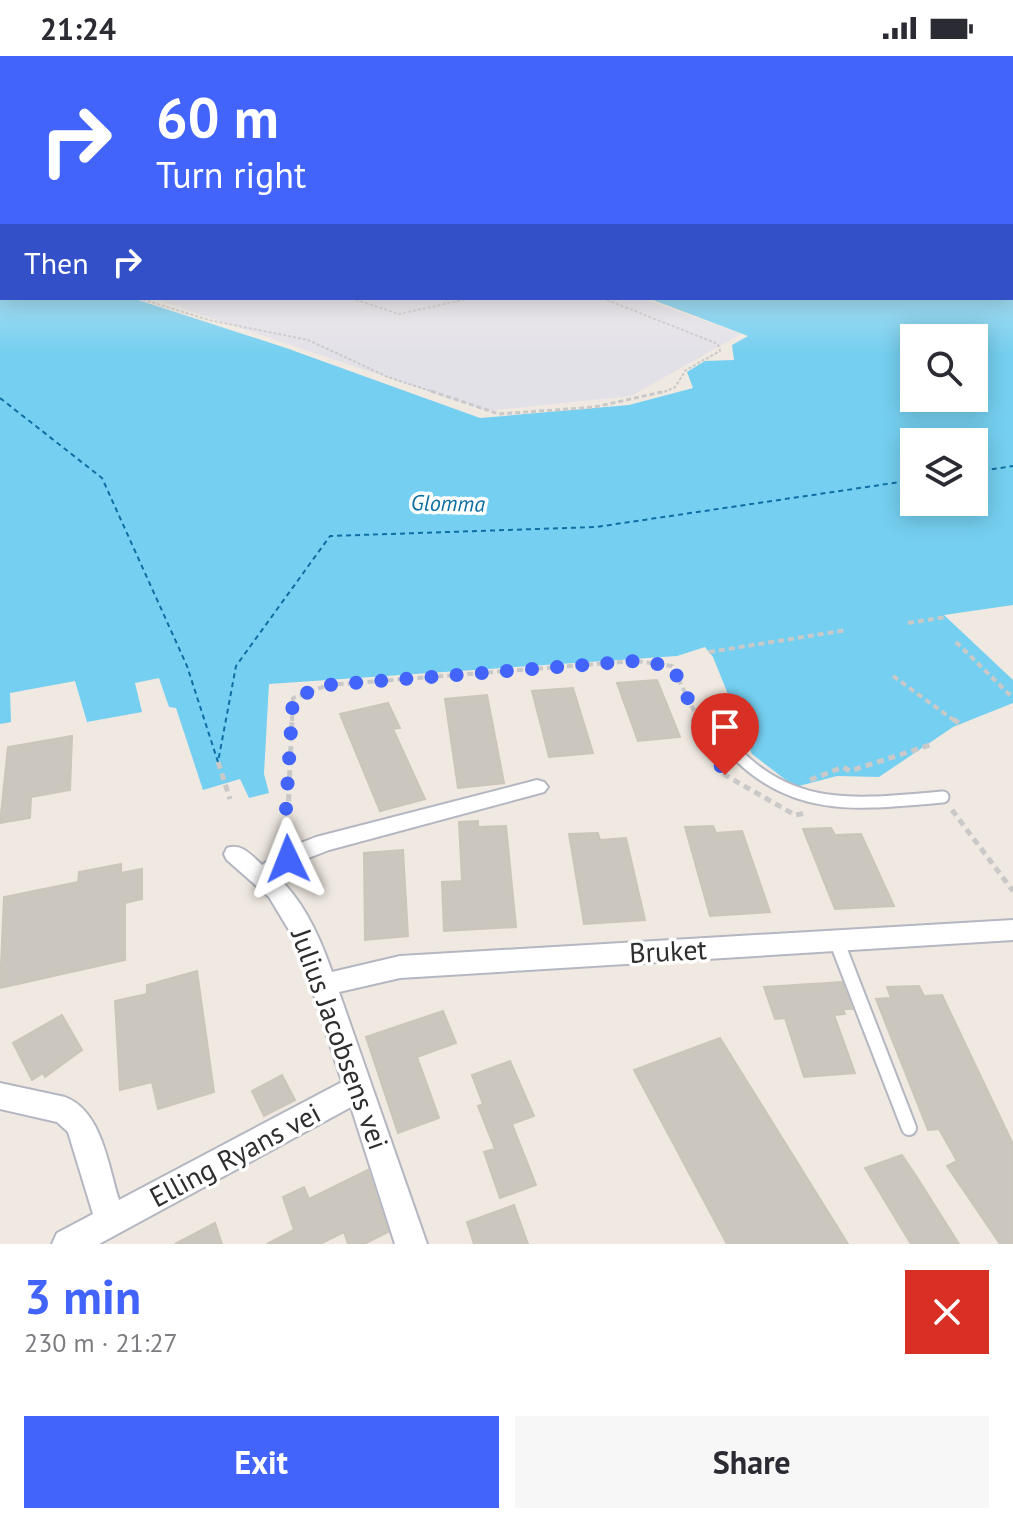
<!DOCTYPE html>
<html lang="en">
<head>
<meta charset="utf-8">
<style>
	:root { --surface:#fff; --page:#f7f7f7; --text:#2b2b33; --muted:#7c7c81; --accent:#4264fb }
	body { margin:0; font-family:"PT Sans",sans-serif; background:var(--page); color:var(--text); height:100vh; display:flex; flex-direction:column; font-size:30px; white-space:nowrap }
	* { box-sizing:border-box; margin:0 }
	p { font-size:26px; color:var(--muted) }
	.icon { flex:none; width:44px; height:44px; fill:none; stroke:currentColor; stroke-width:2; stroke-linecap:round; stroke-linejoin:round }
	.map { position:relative; height:1188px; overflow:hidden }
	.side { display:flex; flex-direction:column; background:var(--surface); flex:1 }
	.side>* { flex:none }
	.hud { position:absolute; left:0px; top:0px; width:1014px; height:244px; box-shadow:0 4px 20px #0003; background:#4264fb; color:#fff; overflow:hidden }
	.tools { position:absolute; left:900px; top:268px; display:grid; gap:16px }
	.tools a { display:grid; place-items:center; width:88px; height:88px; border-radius:0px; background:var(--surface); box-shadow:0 4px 20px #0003; font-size:40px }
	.pin { position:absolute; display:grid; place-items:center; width:68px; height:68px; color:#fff; margin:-82px -34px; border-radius:50% 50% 50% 0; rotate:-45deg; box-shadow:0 0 8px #0007 }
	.pin .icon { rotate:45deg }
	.me { position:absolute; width:88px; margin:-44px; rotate:358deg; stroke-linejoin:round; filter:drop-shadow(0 0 6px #0008) }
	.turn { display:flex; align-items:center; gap:28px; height:168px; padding:0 24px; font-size:36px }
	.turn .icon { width:104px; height:104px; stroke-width:2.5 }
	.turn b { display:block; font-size:56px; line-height:68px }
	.then { display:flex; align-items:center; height:76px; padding:0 24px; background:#0003; gap:16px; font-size:30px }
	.round { display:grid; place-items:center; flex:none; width:84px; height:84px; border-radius:0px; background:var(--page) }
	.headline { display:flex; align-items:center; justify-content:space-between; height:136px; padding:0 24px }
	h1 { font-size:48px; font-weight:600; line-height:60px; color:var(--accent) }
	.button { display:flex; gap:16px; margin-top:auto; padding:16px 24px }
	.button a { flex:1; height:92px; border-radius:0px; background:var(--accent); color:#fff; font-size:32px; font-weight:600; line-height:92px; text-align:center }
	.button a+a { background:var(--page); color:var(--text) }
	.status { display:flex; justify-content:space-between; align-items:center; height:56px; padding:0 40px; background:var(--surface); direction:ltr }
	.status svg { height:22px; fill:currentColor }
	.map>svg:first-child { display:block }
	.industrial { fill:#e3e1e8 }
	.water { fill:#75cff0; fill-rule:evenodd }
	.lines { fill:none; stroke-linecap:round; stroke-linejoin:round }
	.ferry { stroke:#0d6fa3; stroke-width:2; stroke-dasharray:5 4; stroke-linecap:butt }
	.building { fill:#cbc7bf; stroke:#cbc5ba; stroke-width:2 }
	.lane-far1-casing { stroke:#b4b7c1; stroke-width:15 }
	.lane-casing { stroke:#b4b7c1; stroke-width:18 }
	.street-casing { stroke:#b4b7c1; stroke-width:4 }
	.path-far3 { stroke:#c9c9c9; stroke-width:2; stroke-dasharray:3 2; stroke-linecap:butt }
	.path-far2 { stroke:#c9c9c9; stroke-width:3; stroke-dasharray:5 3; stroke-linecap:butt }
	.path-far1 { stroke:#c9c9c9; stroke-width:4; stroke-dasharray:6 4; stroke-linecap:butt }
	.path { stroke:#c9c9c9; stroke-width:5; stroke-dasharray:7 5; stroke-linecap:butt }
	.lane-far1 { stroke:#fff; stroke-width:11 }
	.lane { stroke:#fff; stroke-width:14 }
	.street { fill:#fff; fill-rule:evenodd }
	.route { stroke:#4264fb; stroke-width:14; stroke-dasharray:0 25.2 }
	.labels { text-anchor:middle; stroke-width:7; stroke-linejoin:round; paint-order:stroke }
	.far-water-label { font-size:22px; font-style:italic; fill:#0d6fa3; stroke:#fff }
	.near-street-label { font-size:28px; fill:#2e2e2e; stroke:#fff }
</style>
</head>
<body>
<div class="status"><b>21:24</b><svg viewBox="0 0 49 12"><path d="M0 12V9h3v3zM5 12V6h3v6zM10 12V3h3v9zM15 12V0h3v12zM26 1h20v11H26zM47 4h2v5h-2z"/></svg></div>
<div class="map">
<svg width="1013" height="1188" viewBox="0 0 1013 1188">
	<rect width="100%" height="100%" fill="#efe9e1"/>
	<polygon class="industrial" points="152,242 641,242 741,278 631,340 486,355"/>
	<path class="water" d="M0,204L2,242H132L286,292L480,362L629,349L693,332L687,316L705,305L734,304L732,289L748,280L648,242H1012L1013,212V549L944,559L1013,624V647L953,671L879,721L837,720L795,731L752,698L713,601L705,591L677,600L269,628L264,718L269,737L249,742L240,723L203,734L176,652L169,651L159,622L135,627L142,656L87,666L75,625L10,637L11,666L0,668ZM914,282H974V342H914ZM914,386H974V446H914Z"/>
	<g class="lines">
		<g class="ferry">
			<polyline points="0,342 102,422 187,610 218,706 236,610 330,480 596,471 914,424"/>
			<polyline points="974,416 1013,410"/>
		</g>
	</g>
	<g class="building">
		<polygon points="657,624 680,681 638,685 617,627"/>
		<polygon points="573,632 593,697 549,701 532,635"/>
		<polygon points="487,639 504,727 458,732 445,643"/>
		<polygon points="388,647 400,672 393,673 425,743 380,755 340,658"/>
		<polygon points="72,680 70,734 31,741 30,762 0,767 8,691"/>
		<polygon points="478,765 478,771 506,770 516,871 444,875 442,826 462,825 459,766"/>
		<polygon points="713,770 716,777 742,775 770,856 710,860 685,771"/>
		<polygon points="831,772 835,779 861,778 894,850 835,853 803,773"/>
		<polygon points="598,777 600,784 626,782 645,864 584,868 569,778"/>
		<polygon points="403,794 408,880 365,884 364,797"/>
		<polygon points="121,808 121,817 142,813 142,843 125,847 125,904 0,932 4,841 78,826 79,816"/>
		<polygon points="197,915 214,1036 158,1053 152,1026 120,1034 115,945 147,938 147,929"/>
		<polygon points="842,926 852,953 843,953 845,958 834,959 855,1017 804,1021 785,962 775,963 764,931"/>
		<polygon points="919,930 924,940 942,939 1013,1088 1013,1188 1000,1188 947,1110 957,1105 939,1073 928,1074 876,943 891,942 887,931"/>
		<polygon points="443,955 456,987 417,1001 439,1062 398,1077 366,981"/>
		<polygon points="62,959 82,994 45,1021 43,1017 32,1024 13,987"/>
		<polygon points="720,982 848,1188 727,1188 634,1014"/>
		<polygon points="510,1005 534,1060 512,1068 536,1129 500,1142 484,1096 495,1093 478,1050 483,1048 472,1019"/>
		<polygon points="282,1019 295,1044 264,1060 252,1035"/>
		<polygon points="902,1099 918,1123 959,1188 911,1188 865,1112"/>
		<polygon points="368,1114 388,1176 364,1188 348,1188 344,1176 320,1188 267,1188 294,1174 283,1141 304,1131 309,1143"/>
		<polygon points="514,1149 528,1188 474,1188 467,1166"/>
		<polygon points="215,1167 222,1188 175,1188"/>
	</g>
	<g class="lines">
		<defs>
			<g id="lane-far1">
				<path d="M739,700C799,759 866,747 943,741"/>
				<polyline points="836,885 840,896"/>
			</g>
			<polyline id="lane" points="840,894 909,1072"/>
			<path id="street" d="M537,724L544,726L548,731L544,736L329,794L306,803L278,822C304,845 321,884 332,916L400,900L1013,864V884L400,922L339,936L427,1188H395L351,1051L99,1188H52L57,1177L93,1158L68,1076L57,1066L0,1053V1027L65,1041C102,1055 108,1110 119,1144L342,1026L298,889L269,841L227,804L224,798L227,792C242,787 251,799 262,809L290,791L316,781Z"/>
		</defs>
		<use href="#lane-far1" class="lane-far1-casing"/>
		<use href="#lane" class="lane-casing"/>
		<use href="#street" class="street-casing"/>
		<g class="path-far3">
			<polyline points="138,242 209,264 308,284 388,321 437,337"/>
			<polyline points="351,242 399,258 472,242"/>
			<polyline points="602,242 718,288 720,295 686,314 675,331 662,337"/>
		</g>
		<polyline class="path-far2" points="431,335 499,358 595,351 666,335"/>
		<g class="path-far1">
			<polyline points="908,567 946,561"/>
			<polyline points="956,586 1013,642"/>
			<polyline points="709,596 847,574"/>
			<polyline points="893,620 955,665"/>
			<polyline points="292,665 293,642 328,629 635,605 672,610 699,665"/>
		</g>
		<g class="path">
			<polyline points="698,663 725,719 795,759 807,757"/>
			<polyline points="953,663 960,668"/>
			<polyline points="218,706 230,743"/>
			<polyline points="810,724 843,711 850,715 933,688"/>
			<polyline points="952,754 1013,835"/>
			<polyline points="287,781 292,663"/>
		</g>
		<use href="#lane-far1" class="lane-far1"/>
		<use href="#lane" class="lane"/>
		<use href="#street" class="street"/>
	</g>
	<linearGradient id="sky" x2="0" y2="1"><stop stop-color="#7abfeb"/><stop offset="0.44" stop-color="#f8f5f2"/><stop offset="1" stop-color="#f8f5f2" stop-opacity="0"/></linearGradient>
	<rect width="1013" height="298" fill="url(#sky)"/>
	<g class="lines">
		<polyline class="route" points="288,803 286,752 293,642 328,629 635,605 672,610 725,719"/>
	</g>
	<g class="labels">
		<g class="far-water-label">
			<text transform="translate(448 447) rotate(1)" y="8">Glomma</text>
		</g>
		<g class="near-street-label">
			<text transform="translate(668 895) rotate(-3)" y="10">Bruket</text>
			<text transform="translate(340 983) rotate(70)" y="10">Julius Jacobsens vei</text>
			<text transform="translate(235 1099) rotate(-28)" y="10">Elling Ryans vei</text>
		</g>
	</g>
</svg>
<div class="tools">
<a><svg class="icon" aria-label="search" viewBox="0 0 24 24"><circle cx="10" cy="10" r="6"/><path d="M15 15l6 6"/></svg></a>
<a><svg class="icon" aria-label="layers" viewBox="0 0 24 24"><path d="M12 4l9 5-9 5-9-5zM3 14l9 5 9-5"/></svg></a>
</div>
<div class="pin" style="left:725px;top:719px;background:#d93025"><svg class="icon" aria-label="arrive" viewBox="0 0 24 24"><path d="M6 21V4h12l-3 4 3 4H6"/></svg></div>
<svg class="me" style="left:288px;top:803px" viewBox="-20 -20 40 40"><path d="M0-17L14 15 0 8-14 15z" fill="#4264fb" stroke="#fff" stroke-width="4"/></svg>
<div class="hud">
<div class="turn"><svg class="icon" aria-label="right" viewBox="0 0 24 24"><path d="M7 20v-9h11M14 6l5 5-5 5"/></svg><div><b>60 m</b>Turn right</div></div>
<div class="then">Then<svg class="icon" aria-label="right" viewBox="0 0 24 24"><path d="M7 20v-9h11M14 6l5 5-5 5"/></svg></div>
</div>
</div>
<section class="side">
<div class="headline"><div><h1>3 min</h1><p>230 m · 21:27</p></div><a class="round" style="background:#d93025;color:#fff"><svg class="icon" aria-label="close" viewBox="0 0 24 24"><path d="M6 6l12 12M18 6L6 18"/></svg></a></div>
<div class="button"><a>Exit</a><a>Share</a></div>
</section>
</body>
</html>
